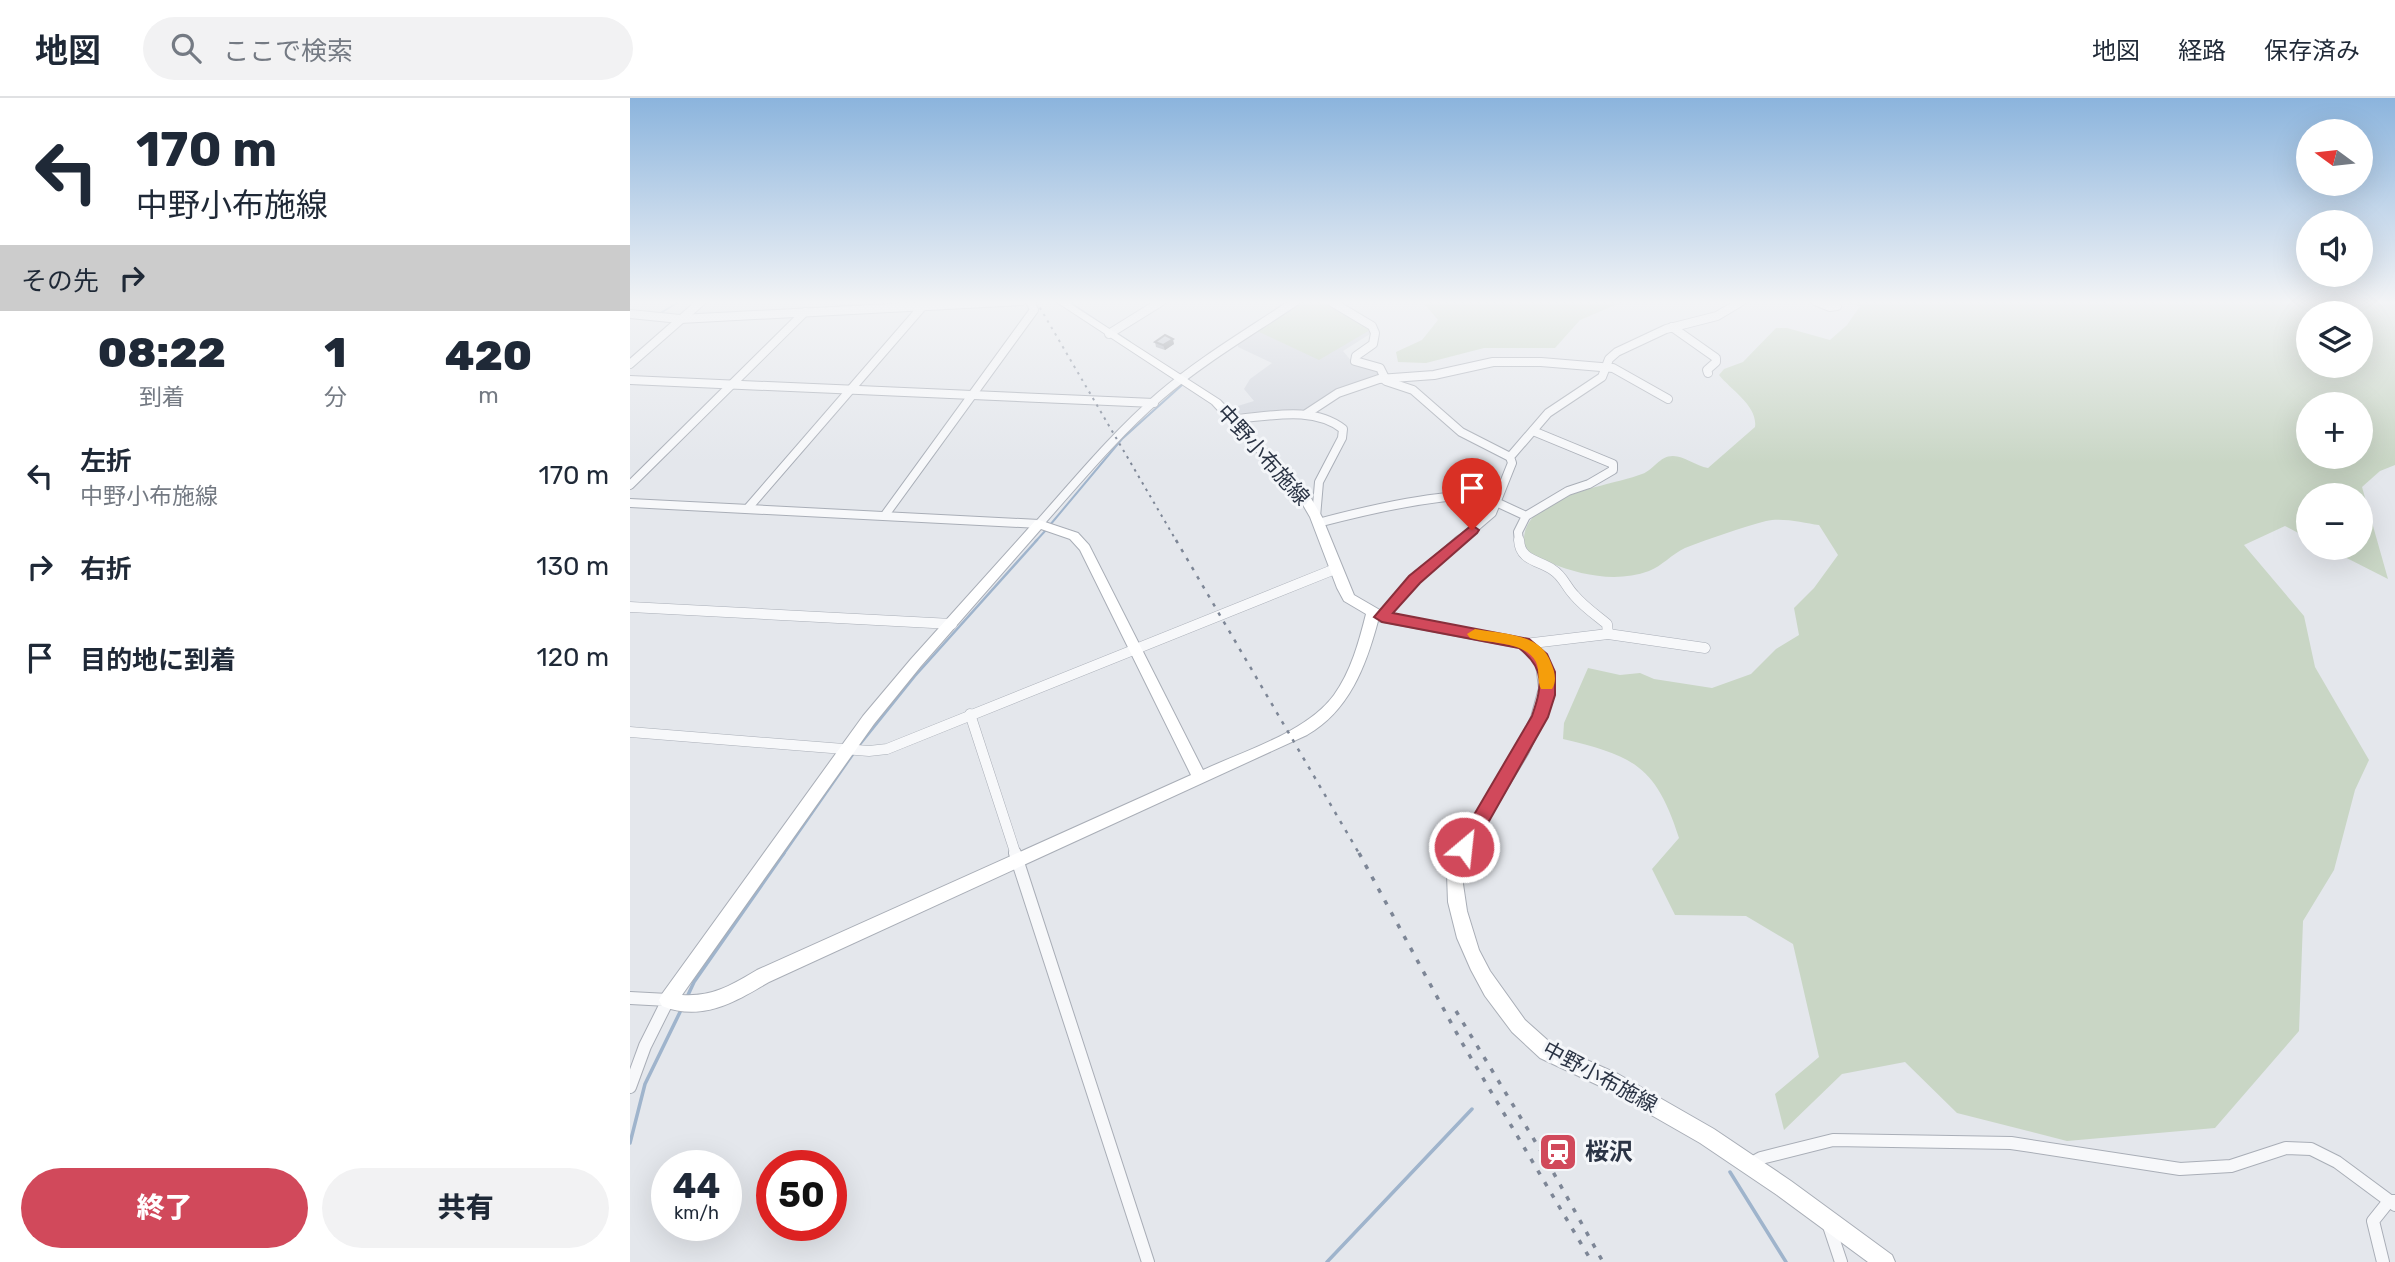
<!DOCTYPE html>
<html lang="ja">
<head>
<meta charset="utf-8">
<style>
	:root { --surface:#fff; --page:#f2f2f3; --text:#1f2937; --muted:#747a83; --line:#e0e1e3; --accent:#d1495b }
	body { margin:0; font-family:Rubik,"Noto Sans JP",sans-serif; background:var(--page); color:var(--text); height:100vh; display:flex; flex-direction:column; font-size:26px; white-space:nowrap }
	* { box-sizing:border-box; margin:0 }
	p { font-size:23px; color:var(--muted) }
	.icon { flex:none; width:38px; height:38px; fill:none; stroke:currentColor; stroke-width:2; stroke-linecap:round; stroke-linejoin:round }
	.map { position:relative; flex:1; overflow:hidden }
	.details { display:flex; flex-direction:column; background:var(--surface); width:630px }
	.details>* { flex:none }
	.banner { background:#fff; color:var(--text); overflow:hidden }
	.needle { width:46px; rotate:285deg }
	.buttons { position:absolute; left:1666px; top:21px; display:grid; gap:14px }
	.buttons a { display:grid; place-items:center; width:77px; height:77px; border-radius:50%; background:var(--surface); box-shadow:0 7px 28px #0002; font-size:35px }
	.speed { position:absolute; left:21px; top:1052px; display:flex; gap:14px; font-size:35px; font-weight:700; text-align:center }
	.speed>* { display:grid; place-content:center; width:91px; height:91px; border-radius:50%; background:var(--surface); box-shadow:0 7px 28px #0002; line-height:1 }
	.speed small { font-size:18px; font-weight:400 }
	.speed .limit { border:10px solid #d22; background:#fff; color:#111 }
	.pin { position:absolute; display:grid; place-items:center; width:60px; height:60px; color:#fff; margin:-72px -30px; border-radius:50% 50% 50% 0; rotate:-45deg; box-shadow:0 0 7px #0007 }
	.pin .icon { rotate:45deg }
	.me { position:absolute; width:77px; margin:-38px; rotate:28deg; stroke-linejoin:round; filter:drop-shadow(0 0 5px #0008) }
	.turn { display:flex; align-items:center; gap:24px; height:147px; padding:0 21px; font-size:32px }
	.turn .icon { width:91px; height:91px; stroke-width:2.5 }
	.turn b { display:block; font-size:49px; line-height:60px }
	.then { display:flex; align-items:center; height:66px; padding:0 21px; background:#0003; gap:14px; font-size:26px }
	.eta { display:flex; justify-content:space-evenly; align-items:center; height:119px; text-align:center }
	.eta b { font-size:42px; font-weight:800; line-height:49px }
	.cta { display:flex; gap:14px; margin-top:auto; padding:14px 21px }
	.cta a { flex:1; height:80px; border-radius:42px; background:var(--accent); color:#fff; font-size:28px; font-weight:800; line-height:80px; text-align:center }
	.cta a+a { background:var(--page); color:var(--text) }
	ul { padding:0; list-style:none }
	li { display:flex; align-items:center; gap:21px; height:91px; padding:0 21px }
	li div { flex:1 }
	li b { display:block; font-size:26px }
	li em { font-style:normal }
	header { display:flex; align-items:center; gap:42px; box-sizing:border-box; height:98px; padding:0 35px; background:var(--surface); border-bottom:2px solid var(--line) }
	header strong { font-size:33px }
	nav { display:flex; gap:38px; margin-inline-start:auto; font-size:24px }
	.search { width:490px; height:63px; background:var(--page); display:flex; align-items:center; gap:18px; box-sizing:border-box; padding:0 24px; border-radius:38px; color:var(--muted); font-size:26px }
	main { display:flex; flex:1; min-height:0 }
	.map>svg:first-child { display:block }
	.built { fill:#d2d6de }
	.green { fill:#c9d6c5; fill-rule:evenodd }
	.lines { fill:none; stroke-linecap:round; stroke-linejoin:round }
	.stream-far2 { stroke:#9fb4cc; stroke-width:2 }
	.stream-far1 { stroke:#9fb4cc; stroke-width:2.5 }
	.stream { stroke:#9fb4cc; stroke-width:3.5 }
	.street-far2-casing { stroke:#a9aeb7; stroke-width:10 }
	.street-far1-casing { stroke:#a9aeb7; stroke-width:11 }
	.street-casing { stroke:#a9aeb7; stroke-width:14 }
	.secondary-casing { stroke:#a9aeb7; stroke-width:2 }
	.street-far2 { stroke:#f7f8fa; stroke-width:8 }
	.street-far1 { stroke:#f7f8fa; stroke-width:10 }
	.street { stroke:#f7f8fa; stroke-width:12 }
	.secondary { fill:#fff; fill-rule:evenodd }
	.rail-far2 { stroke:#7d8696; stroke-width:2; stroke-dasharray:2.5 5; stroke-linecap:butt }
	.rail-far1 { stroke:#7d8696; stroke-width:2.5; stroke-dasharray:3.5 7; stroke-linecap:butt }
	.rail { stroke:#7d8696; stroke-width:3.5; stroke-dasharray:4.5 9; stroke-linecap:butt }
	.wall { fill:#a1a5ae }
	.shaded-wall { fill:#83868d }
	.building { fill:#bbc0ca; stroke:#83868d; stroke-width:2 }
	.route { fill:#d1495b; stroke:#882f3b; stroke-width:2 }
	.slow { fill:#f59e0b }
	.labels { text-anchor:middle; stroke-width:6; stroke-linejoin:round; paint-order:stroke }
	.street-label { font-size:21px; fill:#2b3445; stroke:#f4f6f9 }
	.near-poi-label { font-size:24px; font-weight:bold; fill:#2b3445; stroke:#f4f6f9; text-anchor:start }
</style>
</head>
<body>
<header>
<strong>地図</strong>
<div class="search"><svg class="icon" aria-label="search" viewBox="0 0 24 24"><circle cx="10" cy="10" r="6"/><path d="M15 15l6 6"/></svg>ここで検索</div>
<nav><a>地図</a><a>経路</a><a>保存済み</a></nav>
</header>
<main>
<section class="details">
<div class="banner">
<div class="turn"><svg class="icon" aria-label="left" viewBox="0 0 24 24"><path d="M17 20v-9H6M10 6l-5 5 5 5"/></svg><div><b>170 m</b>中野小布施線</div></div>
<div class="then">その先<svg class="icon" aria-label="right" viewBox="0 0 24 24"><path d="M7 20v-9h11M14 6l5 5-5 5"/></svg></div>
</div>
<div class="eta">
<div><b>08:22</b><p>到着</p></div>
<div><b>1</b><p>分</p></div>
<div><b>420</b><p>m</p></div>
</div>
<ul>
<li><svg class="icon" aria-label="left" viewBox="0 0 24 24"><path d="M17 20v-9H6M10 6l-5 5 5 5"/></svg><div><b>左折</b><p>中野小布施線</p></div><em>170 m</em></li>
<li><svg class="icon" aria-label="right" viewBox="0 0 24 24"><path d="M7 20v-9h11M14 6l5 5-5 5"/></svg><div><b>右折</b></div><em>130 m</em></li>
<li><svg class="icon" aria-label="arrive" viewBox="0 0 24 24"><path d="M6 21V4h12l-3 4 3 4H6"/></svg><div><b>目的地に到着</b></div><em>120 m</em></li>
</ul>
<div class="cta"><a>終了</a><a>共有</a></div>
</section>
<div class="map">
<svg width="1765" height="1164" viewBox="0 0 1765 1164">
	<rect width="100%" height="100%" fill="#e4e7ec"/>
	<polygon class="built" points="671,203 693,203 740,232 740,236 713,253 723,265 746,271 750,275 747,280 668,314 602,315 598,311 624,303 614,291 620,281 642,265 608,249 608,246"/>
	<g class="green">
		<path d="M671,203C703,203 712,212 738,228L740,232L689,262L627,233Z"/>
		<polygon points="792,203 995,203 950,222 925,250 854,250 796,265 768,264 766,254 792,242 808,222"/>
		<path d="M1214,203H1765V367L1750,373L1732,389L1758,481L1697,450H1731V397H1678V440L1655,428L1614,447L1674,518L1685,569L1739,662L1725,692L1704,772L1673,823L1669,933L1585,1030L1437,1043L1327,1015L1275,964L1212,976L1154,1032L1145,996L1189,959L1163,846L1116,818L1045,817L1022,771L1049,740C1026,668 1004,658 933,641L934,625L958,570L990,577L1010,575L1024,581L1082,590L1121,576L1146,551L1169,537L1164,510L1184,490L1208,457L1189,427C1174,425 1152,419 1136,423C1110,430 1081,440 1055,450C1042,456 1032,468 1019,473C986,485 951,477 920,465C909,460 895,458 894,443C892,397 982,388 1012,376C1024,372 1029,358 1043,358C1054,358 1066,368 1078,370L1125,329C1128,308 1101,292 1089,277L1094,271L1113,264L1146,230H1157L1200,242L1217,227L1230,208L1217,206ZM1678,215H1731V268H1678ZM1678,306H1731V359H1678Z"/>
	</g>
	<g class="lines">
		<g class="stream-far2">
			<polyline points="438,203 476,229"/>
			<polyline points="29,216 50,203"/>
			<polyline points="485,234 500,244"/>
			<polyline points="420,427 492,341 552,287"/>
			<polyline points="405,444 416,432"/>
		</g>
		<g class="stream-far1">
			<polyline points="228,649 285,578 407,442"/>
			<polyline points="153,757 224,655"/>
		</g>
		<g class="stream">
			<polyline points="58,897 64,884 154,755"/>
			<polyline points="0,1045 15,986 52,910"/>
			<polyline points="1100,1074 1156,1164"/>
			<polyline points="697,1164 842,1011"/>
		</g>
		<defs>
			<g id="street-far2">
				<polyline points="700,203 742,228 745,235 743,246 726,258 725,263 750,270 755,280"/>
				<polyline points="1185,203 1200,209 1207,208 1206,203"/>
				<polyline points="0,216 50,221 392,203"/>
				<polyline points="1042,229 1086,260 1086,264 1077,272 1078,275"/>
				<polyline points="479,236 532,203"/>
				<polyline points="0,266 72,203"/>
				<polyline points="0,282 524,305"/>
				<polyline points="756,283 783,292 831,334 880,359"/>
				<polyline points="676,316 708,295 749,281 804,277 863,264 911,264 983,270 1038,301"/>
				<path d="M602,321C638,319 682,307 713,331L712,340L689,384L686,419"/>
				<polyline points="0,387 175,214"/>
				<polyline points="866,404 896,418 888,434 889,444"/>
				<path d="M0,405L409,426C448,382 486,336 530,298C572,262 620,234 666,203"/>
				<polyline points="118,410 293,208"/>
				<polyline points="255,417 404,212 400,203"/>
				<polyline points="896,418 938,393 959,386 983,372 983,366 903,333"/>
				<path d="M688,425C741,411 813,394 867,397"/>
				<polyline points="828,444 862,415 882,365 880,359 918,315 972,279 979,261 987,254 1036,231 1087,218 1112,203"/>
			</g>
			<g id="street-far1">
				<path d="M889,442C890,463 909,462 923,472C933,478 936,489 944,497C953,508 966,517 977,526L978,536"/>
				<polyline points="0,509 322,526"/>
				<polyline points="752,519 785,481 830,442"/>
				<polyline points="894,546 978,536 1075,550"/>
				<polyline points="340,616 386,757"/>
				<polyline points="0,634 239,653 257,651 705,471"/>
			</g>
			<g id="street">
				<polyline points="385,755 518,1164"/>
				<polyline points="0,900 38,902 15,948 0,989"/>
				<polyline points="1120,1066 1131,1060 1203,1042 1381,1045 1550,1071 1601,1068 1656,1050 1681,1051 1707,1064 1765,1107"/>
				<polyline points="1199,1128 1211,1164"/>
				<polyline points="1753,1164 1743,1123 1759,1103 1764,1103"/>
			</g>
			<path id="secondary" d="M425,203H436L590,302L678,395L692,419L724,497L755,515L899,542L917,561L923,590L915,619L898,656L843,747L835,767L833,786L837,813L849,852L860,873L895,922L923,947L988,976L1084,1031L1161,1083L1262,1157L1265,1164H1238L1147,1097L1070,1045L974,990L910,960L882,934L855,898L841,872L827,840L818,804L817,776L831,739L887,648L901,619L909,590L906,566L890,550L748,523C736,568 719,613 677,637L139,884C105,904 72,924 32,908L29,902L32,896L233,618L281,561L405,423L409,422L448,435L459,447L573,672C614,653 677,634 704,597C721,573 729,544 736,516L714,503L707,490L680,419L669,400L582,306ZM411,431L440,441L450,452L561,677L127,872C102,887 82,899 52,897L244,626L291,568Z"/>
		</defs>
		<use href="#street-far2" class="street-far2-casing"/>
		<use href="#street-far1" class="street-far1-casing"/>
		<use href="#street" class="street-casing"/>
		<use href="#secondary" class="secondary-casing"/>
		<use href="#street-far2" class="street-far2"/>
		<use href="#street-far1" class="street-far1"/>
		<use href="#street" class="street"/>
		<use href="#secondary" class="secondary"/>
		<polyline class="rail-far2" points="406,203 547,444"/>
		<polyline class="rail-far1" points="546,442 730,757"/>
		<g class="rail">
			<polyline points="729,755 831,943 962,1164"/>
			<polyline points="826,913 917,1063 973,1164"/>
		</g>
	</g>
	<polygon class="wall" points="525,244 544,246 535,252 526,249"/>
	<polygon class="shaded-wall" points="543,241 544,246 535,252 533,247"/>
	<polygon class="building" points="535,237 543,241 533,247 525,244"/>
	<linearGradient id="sky" x2="0" y2="1"><stop stop-color="#8bb4dd"/><stop offset="0.56" stop-color="#f3f4f6"/><stop offset="1" stop-color="#f3f4f6" stop-opacity="0"/></linearGradient>
	<rect width="1765" height="365" fill="url(#sky)"/>
	<path class="route" d="M842,427L849,432L847,435L790,485L763,515L899,541L917,556L925,574V597L918,619L841,755L834,757L828,755L825,749L828,744L902,618C912,588 916,571 889,550L752,524L744,519L779,478Z"/>
	<path class="slow" d="M845,531C872,536 911,535 921,565C925,574 927,583 922,591H911C907,583 910,573 906,564C895,543 860,546 840,540L837,536Z"/>
	<defs>
		<symbol id="station-square" viewBox="-11 -11 22 22"><rect x="-9" y="-9" width="18" height="18" rx="4" fill="#d1495b" stroke="#f4f6f9"/><path d="M-3-6H3Q5-6 5-4V2Q5 4 3 4L4.5 6H3L1.5 4h-3L-3 6H-4.5L-3 4Q-5 4-5 2V-4Q-5-6-3-6ZM-3.5-4v3h7v-3ZM-3.5 1v1.5H-2V1ZM2 1v1.5H3.5V1Z" fill="#fff"/></symbol>
	</defs>
	<g fill-rule="evenodd">
		<use href="#station-square" x="906" y="1032" width="44" height="44"/>
	</g>
	<g class="labels">
		<g class="street-label">
			<text transform="translate(633 357) rotate(48)" y="7">中野小布施線</text>
			<text transform="translate(970 979) rotate(28)" y="7">中野小布施線</text>
		</g>
		<g class="near-poi-label">
			<text x="955" y="1062">桜沢</text>
		</g>
	</g>
</svg>
<div class="buttons">
<a><svg class="needle" viewBox="-14 -14 28 28"><path d="M0-13l5 13h-10z" fill="#e53935"/><path d="M0 13l5-13h-10z" fill="#747a83"/></svg></a>
<a><svg class="icon" aria-label="sound" viewBox="0 0 24 24"><path d="M4 9h4l5-4v14l-5-4H4zM17 9q2 3 0 6"/></svg></a>
<a><svg class="icon" aria-label="layers" viewBox="0 0 24 24"><path d="M12 4l9 5-9 5-9-5zM3 14l9 5 9-5"/></svg></a>
<a>+</a>
<a>−</a>
</div>
<div class="speed"><div>44<small>km/h</small></div><div class="limit">50</div></div>
<div class="pin" style="left:842px;top:432px;background:#d93025"><svg class="icon" aria-label="arrive" viewBox="0 0 24 24"><path d="M6 21V4h12l-3 4 3 4H6"/></svg></div>
<svg class="me" style="left:834px;top:749px" viewBox="-20 -20 40 40"><circle r="17" fill="#d1495b" stroke="#fff" stroke-width="3"/><path d="M0-11L8 9 0 5-8 9z" fill="#fff"/></svg>
</div>
</main>
</body>
</html>
